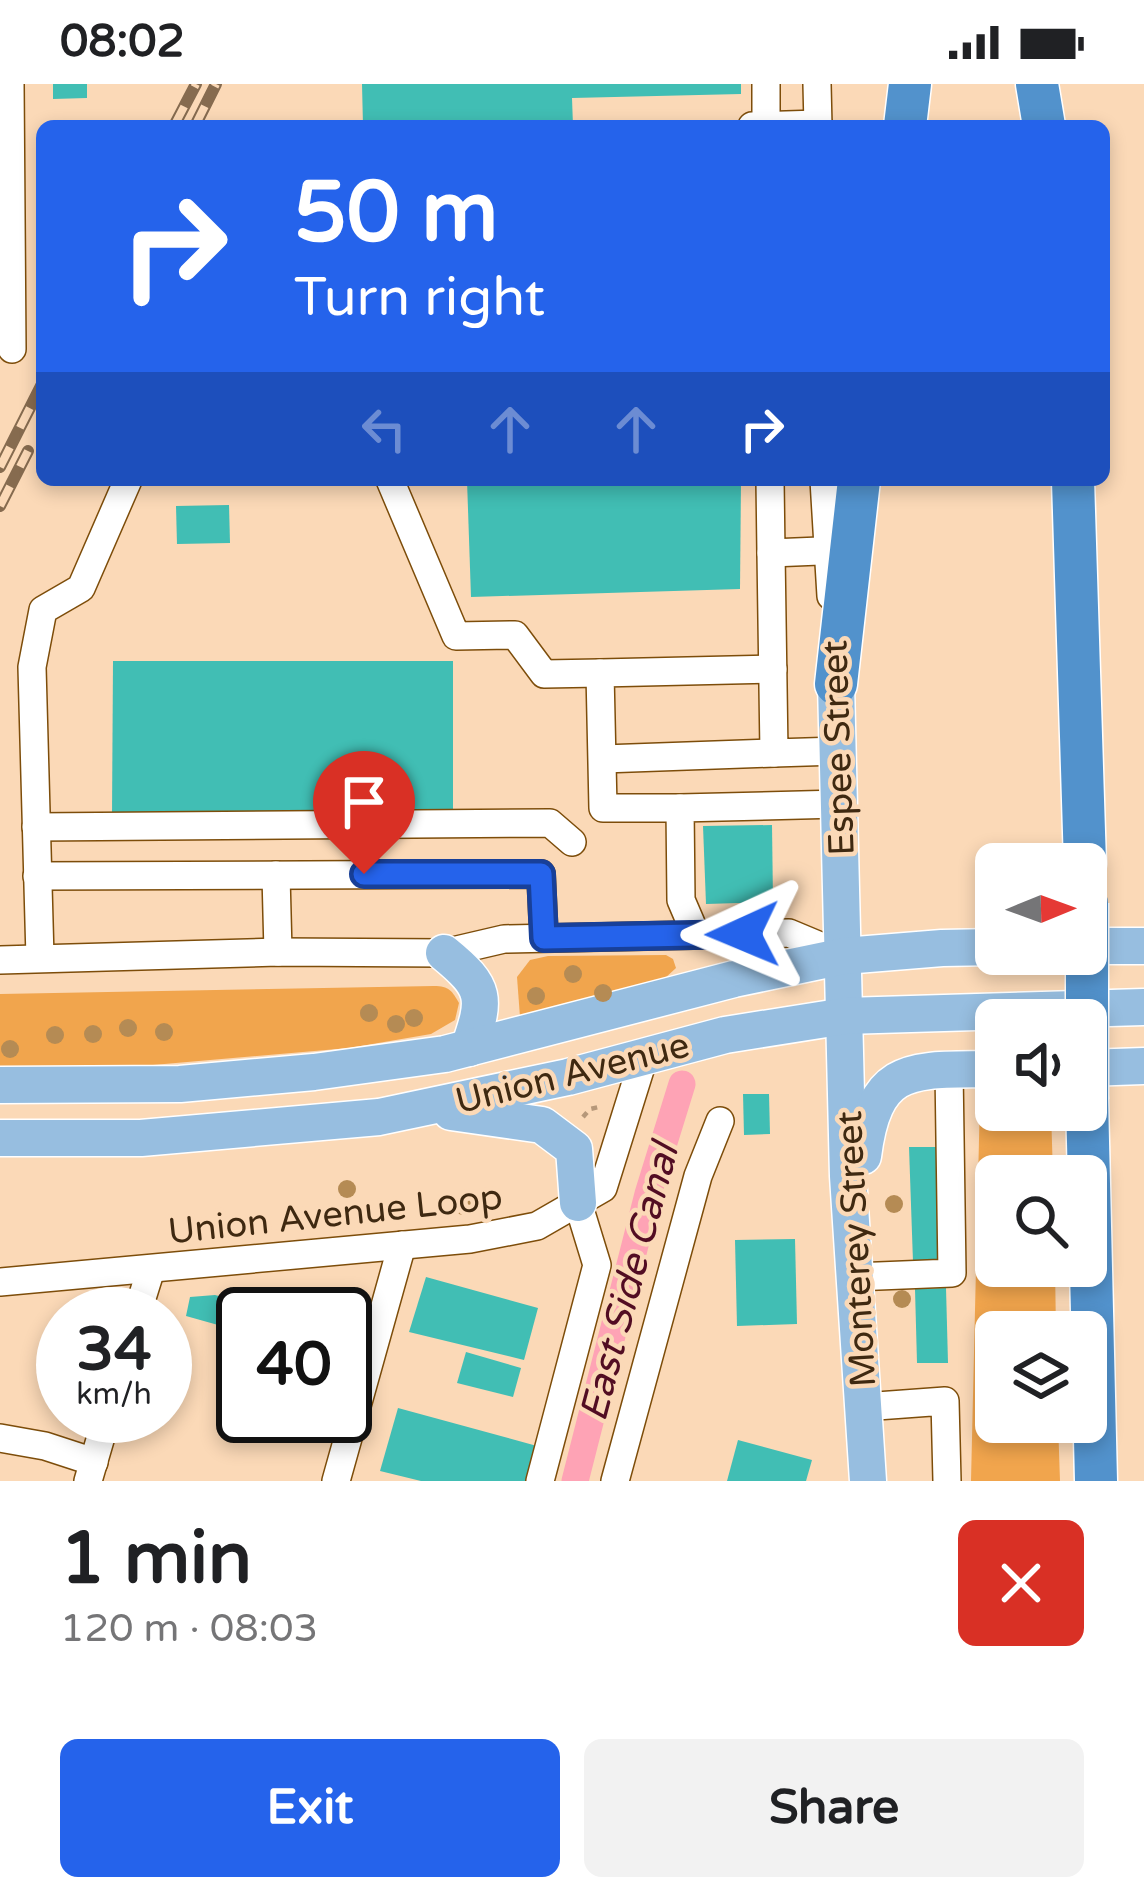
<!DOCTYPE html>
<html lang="en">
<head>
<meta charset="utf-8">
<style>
	:root { --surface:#fff; --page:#f2f2f2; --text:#202124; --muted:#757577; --accent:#2563eb }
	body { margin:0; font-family:"Varela Round",sans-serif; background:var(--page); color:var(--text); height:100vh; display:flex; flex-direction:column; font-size:45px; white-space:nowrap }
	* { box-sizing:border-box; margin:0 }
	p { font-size:39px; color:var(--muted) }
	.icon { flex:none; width:66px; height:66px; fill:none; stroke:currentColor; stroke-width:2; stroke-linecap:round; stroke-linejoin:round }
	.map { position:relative; height:1397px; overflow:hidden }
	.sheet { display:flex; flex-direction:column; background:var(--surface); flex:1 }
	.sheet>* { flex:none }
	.top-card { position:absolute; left:36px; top:36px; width:1074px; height:366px; border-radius:18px; box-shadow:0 6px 18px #0003; background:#2563eb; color:#fff; overflow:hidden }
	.needle { width:78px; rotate:89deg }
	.fabs { position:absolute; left:975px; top:759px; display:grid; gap:24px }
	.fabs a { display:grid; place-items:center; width:132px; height:132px; border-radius:18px; background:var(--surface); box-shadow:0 6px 18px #0003; font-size:60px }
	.speed { position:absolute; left:36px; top:1203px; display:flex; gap:24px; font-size:60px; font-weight:700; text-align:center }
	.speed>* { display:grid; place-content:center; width:156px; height:156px; border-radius:50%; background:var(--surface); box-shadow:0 6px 18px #0003; line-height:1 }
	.speed small { font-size:30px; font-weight:400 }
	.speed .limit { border:6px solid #111; border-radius:18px; background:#fff; color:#111 }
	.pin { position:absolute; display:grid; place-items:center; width:102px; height:102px; color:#fff; margin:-123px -51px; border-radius:50% 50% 50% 0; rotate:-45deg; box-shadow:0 0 12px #0007 }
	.pin .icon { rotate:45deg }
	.me { position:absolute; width:132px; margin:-66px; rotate:269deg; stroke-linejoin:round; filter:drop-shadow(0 0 9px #0008) }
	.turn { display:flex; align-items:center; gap:42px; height:252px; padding:0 60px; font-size:54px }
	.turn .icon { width:156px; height:156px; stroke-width:2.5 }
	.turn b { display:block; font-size:84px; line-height:102px }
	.lanes { display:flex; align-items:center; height:114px; padding:0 60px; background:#0003; justify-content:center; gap:60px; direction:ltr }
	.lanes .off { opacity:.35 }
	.round { display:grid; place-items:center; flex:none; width:126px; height:126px; border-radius:18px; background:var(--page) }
	.overview { display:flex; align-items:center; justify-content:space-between; height:204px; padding:0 60px }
	h1 { font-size:72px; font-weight:700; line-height:90px }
	.button { display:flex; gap:24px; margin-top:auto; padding:24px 60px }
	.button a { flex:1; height:138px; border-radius:18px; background:var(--accent); color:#fff; font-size:48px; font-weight:700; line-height:138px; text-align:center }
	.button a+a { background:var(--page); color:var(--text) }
	.status { display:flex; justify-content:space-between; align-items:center; height:84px; padding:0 60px; background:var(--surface); direction:ltr }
	.status svg { height:33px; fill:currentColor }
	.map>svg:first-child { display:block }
	.green { fill:#f1a54d }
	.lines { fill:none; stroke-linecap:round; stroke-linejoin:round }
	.canal { stroke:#fea3b5; stroke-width:27 }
	.building { fill:#41beb4 }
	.minor-casing { stroke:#7d4d0a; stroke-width:30 }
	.major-casing { stroke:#fff; stroke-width:39 }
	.highway-casing { stroke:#fff; stroke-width:45 }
	.path { stroke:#b6987a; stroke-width:4.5; stroke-dasharray:6 6; stroke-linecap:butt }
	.minor { stroke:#fff; stroke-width:27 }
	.major { stroke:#97bee0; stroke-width:36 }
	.highway { stroke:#5292cc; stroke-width:42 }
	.rail-casing { stroke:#866b4f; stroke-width:12 }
	.rail { stroke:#fbd9b7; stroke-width:8; stroke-dasharray:22; stroke-linecap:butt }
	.highway-bridge-casing { stroke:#fff; stroke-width:45; stroke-linecap:butt }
	.highway-bridge { stroke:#5292cc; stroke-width:42 }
	.tree { fill:#b58b54 }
	.route-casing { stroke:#184099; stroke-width:30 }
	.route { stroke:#2563eb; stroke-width:21 }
	.labels { text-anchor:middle; stroke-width:9; stroke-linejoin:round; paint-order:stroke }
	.street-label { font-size:36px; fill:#3f2911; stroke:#fbd9b7 }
	.water-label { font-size:39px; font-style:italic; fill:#520d23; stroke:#fbd9b7 }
</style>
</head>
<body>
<div class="status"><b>08:02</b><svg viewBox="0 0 49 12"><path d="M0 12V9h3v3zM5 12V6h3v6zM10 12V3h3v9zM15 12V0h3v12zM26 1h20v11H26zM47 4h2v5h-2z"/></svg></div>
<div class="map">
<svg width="1144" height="1397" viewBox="0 0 1144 1397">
	<rect width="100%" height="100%" fill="#fbd9b7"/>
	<g class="green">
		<polygon points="666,871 673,875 676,884 664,895 520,933 517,893 530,876 548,872"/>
		<path d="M434,902C449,902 452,907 459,919L455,936L431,950L349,964L130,983L0,982V910Z"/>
		<polygon points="980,1013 996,1013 996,1026 1051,1026 1053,1092 996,1092 996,1182 1055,1182 1056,1248 996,1248 996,1338 1058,1338 1060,1397 971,1397"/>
	</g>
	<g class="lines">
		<polyline class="canal" points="575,1397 648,1110 682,1000"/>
	</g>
	<g class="building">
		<polygon points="53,0 87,0 87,14 53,15"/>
		<polygon points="362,0 741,0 741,10 572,14 573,42 363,42"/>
		<polygon points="467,396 741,396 740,505 471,513"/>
		<polygon points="229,421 230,459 177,460 176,422"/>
		<polygon points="113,577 453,577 453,732 112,732"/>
		<polygon points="772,741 773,818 706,820 703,742"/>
		<polygon points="743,1010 769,1010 770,1050 744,1051"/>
		<polygon points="909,1063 939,1063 942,1177 913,1178"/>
		<polygon points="795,1155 797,1240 737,1242 735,1156"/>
		<polygon points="426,1193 538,1224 524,1276 409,1248"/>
		<polygon points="946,1204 948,1279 917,1279 915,1205"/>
		<polygon points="215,1211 283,1229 283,1230 243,1230 243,1248 186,1232 190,1213"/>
		<polygon points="466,1268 521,1284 513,1313 457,1299"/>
		<polygon points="398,1324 537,1362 526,1397 421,1397 380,1387"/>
		<polygon points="738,1356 812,1376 806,1397 727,1397"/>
	</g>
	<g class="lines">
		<defs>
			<g id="minor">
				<polyline points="10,0 12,265"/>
				<polyline points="766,0 766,42"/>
				<polyline points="817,0 818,42"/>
				<polyline points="752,42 818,40"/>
				<polyline points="390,396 456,552 515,551 544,590 600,589"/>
				<polyline points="770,396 771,469 844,466"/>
				<polyline points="824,396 831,512"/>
				<polyline points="771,469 774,669 838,667"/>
				<polyline points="603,675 774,669"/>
				<polyline points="680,724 603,724 600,589 773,585"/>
				<polyline points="36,743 550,739 572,758"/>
				<polyline points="276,791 278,868"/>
				<polyline points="37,792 541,790 544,854"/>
				<polyline points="696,851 681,816 680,724 840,720"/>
				<polyline points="40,874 32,583 43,526 81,504 128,396"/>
				<polyline points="0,876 278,868 444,869 504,855 789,849 844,872"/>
				<polyline points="854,1193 952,1189 949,986"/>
				<polyline points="0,1198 470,1155 537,1142 603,1104 644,973"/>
				<polyline points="137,1230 151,1185"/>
				<polyline points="863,1323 945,1317 947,1397"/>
				<polyline points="0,1354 45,1362 94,1378"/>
				<polyline points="88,1397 107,1332"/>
				<polyline points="336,1397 402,1161"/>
				<polyline points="540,1397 597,1181 578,1119"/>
				<polyline points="615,1397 698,1092 720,1037"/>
			</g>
			<g id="major">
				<polyline points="836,600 848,1092 868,1397"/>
				<polyline points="1086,862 1144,862"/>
				<path d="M444,869C487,904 486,914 469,964"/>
				<polyline points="1086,984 1144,982"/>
				<polyline points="0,1001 180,1000 314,988 445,970 734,895 844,872 942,864 996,863"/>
				<polyline points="451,1028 542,1041 574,1065 578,1119"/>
				<polyline points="0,1054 141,1054 379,1033 568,993 725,951 845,932 1144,923"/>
				<path d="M863,1072C875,976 915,987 996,985"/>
			</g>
			<g id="highway">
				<polyline points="1037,0 1044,42"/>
				<polyline points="905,42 910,0"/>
				<polyline points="1073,396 1085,780"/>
				<polyline points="836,600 859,396"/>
				<polyline points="1087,1015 1096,1397"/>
			</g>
		</defs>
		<use href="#minor" class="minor-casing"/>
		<use href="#major" class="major-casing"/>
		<use href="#highway" class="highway-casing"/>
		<polyline class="path" points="583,1033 590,1025 603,1022"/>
		<use href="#minor" class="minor"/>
		<use href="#major" class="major"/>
		<use href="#highway" class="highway"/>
		<defs>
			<g id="rail">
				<polyline points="174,42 196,0"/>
				<polyline points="195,42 216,0"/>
				<polyline points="0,383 42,300"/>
				<polyline points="0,422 28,367"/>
			</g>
		</defs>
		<use href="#rail" class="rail-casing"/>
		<use href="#rail" class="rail"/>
		<defs>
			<polyline id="highway-bridge" points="1087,819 1087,1015"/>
		</defs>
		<use href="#highway-bridge" class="highway-bridge-casing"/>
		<use href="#highway-bridge" class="highway-bridge"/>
	</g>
	<g class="tree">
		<circle cx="573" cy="890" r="9"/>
		<circle cx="603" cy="909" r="9"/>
		<circle cx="536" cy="912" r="9"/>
		<circle cx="369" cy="929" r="9"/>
		<circle cx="414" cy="934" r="9"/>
		<circle cx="396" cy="940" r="9"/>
		<circle cx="128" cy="944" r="9"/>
		<circle cx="164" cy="948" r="9"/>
		<circle cx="93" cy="950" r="9"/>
		<circle cx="55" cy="951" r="9"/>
		<circle cx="10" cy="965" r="9"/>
		<circle cx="347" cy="1105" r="9"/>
		<circle cx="894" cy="1120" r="9"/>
		<circle cx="463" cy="1122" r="9"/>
		<circle cx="902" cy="1215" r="9"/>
	</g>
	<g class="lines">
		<defs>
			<polyline id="route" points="364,790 541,790 544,854 743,850"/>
		</defs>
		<use href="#route" class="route-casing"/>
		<use href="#route" class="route"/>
	</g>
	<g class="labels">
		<g class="street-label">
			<text transform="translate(837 664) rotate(-92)" y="13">Espee Street</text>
			<text transform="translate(572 988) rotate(-14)" y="13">Union Avenue</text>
			<text transform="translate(335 1129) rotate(-6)" y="13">Union Avenue Loop</text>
			<text transform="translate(855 1165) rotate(-93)" y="13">Monterey Street</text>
		</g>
		<g class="water-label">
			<text transform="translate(628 1198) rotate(-75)" y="14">East Side Canal</text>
		</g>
	</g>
</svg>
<div class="fabs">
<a><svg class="needle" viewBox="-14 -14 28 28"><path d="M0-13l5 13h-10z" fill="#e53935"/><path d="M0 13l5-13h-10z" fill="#757577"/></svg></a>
<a><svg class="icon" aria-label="sound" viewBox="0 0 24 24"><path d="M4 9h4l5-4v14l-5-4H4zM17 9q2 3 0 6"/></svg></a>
<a><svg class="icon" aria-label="search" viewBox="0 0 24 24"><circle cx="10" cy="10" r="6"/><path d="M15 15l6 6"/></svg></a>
<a><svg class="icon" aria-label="layers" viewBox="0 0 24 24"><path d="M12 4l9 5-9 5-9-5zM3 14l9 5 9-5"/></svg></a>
</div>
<div class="speed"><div>34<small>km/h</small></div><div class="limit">40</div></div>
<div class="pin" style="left:364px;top:790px;background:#d93025"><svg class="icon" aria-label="arrive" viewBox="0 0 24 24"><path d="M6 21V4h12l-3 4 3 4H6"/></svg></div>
<svg class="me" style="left:743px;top:850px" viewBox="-20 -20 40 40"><path d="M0-17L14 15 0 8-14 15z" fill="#2563eb" stroke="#fff" stroke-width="4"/></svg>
<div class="top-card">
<div class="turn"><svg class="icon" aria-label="right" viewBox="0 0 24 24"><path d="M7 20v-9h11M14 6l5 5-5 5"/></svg><div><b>50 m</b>Turn right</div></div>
<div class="lanes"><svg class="icon off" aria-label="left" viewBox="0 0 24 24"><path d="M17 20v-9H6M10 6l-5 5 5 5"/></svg><svg class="icon off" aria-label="ahead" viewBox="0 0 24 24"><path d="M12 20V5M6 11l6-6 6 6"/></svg><svg class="icon off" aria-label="ahead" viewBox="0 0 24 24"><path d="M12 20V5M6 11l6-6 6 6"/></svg><svg class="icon" aria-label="right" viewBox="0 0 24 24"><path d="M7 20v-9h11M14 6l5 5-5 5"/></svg></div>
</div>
</div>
<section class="sheet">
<div class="overview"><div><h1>1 min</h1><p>120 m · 08:03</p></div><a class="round" style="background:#d93025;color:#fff"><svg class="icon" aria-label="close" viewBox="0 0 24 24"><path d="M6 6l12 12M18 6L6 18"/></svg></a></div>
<div class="button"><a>Exit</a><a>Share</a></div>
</section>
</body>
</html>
